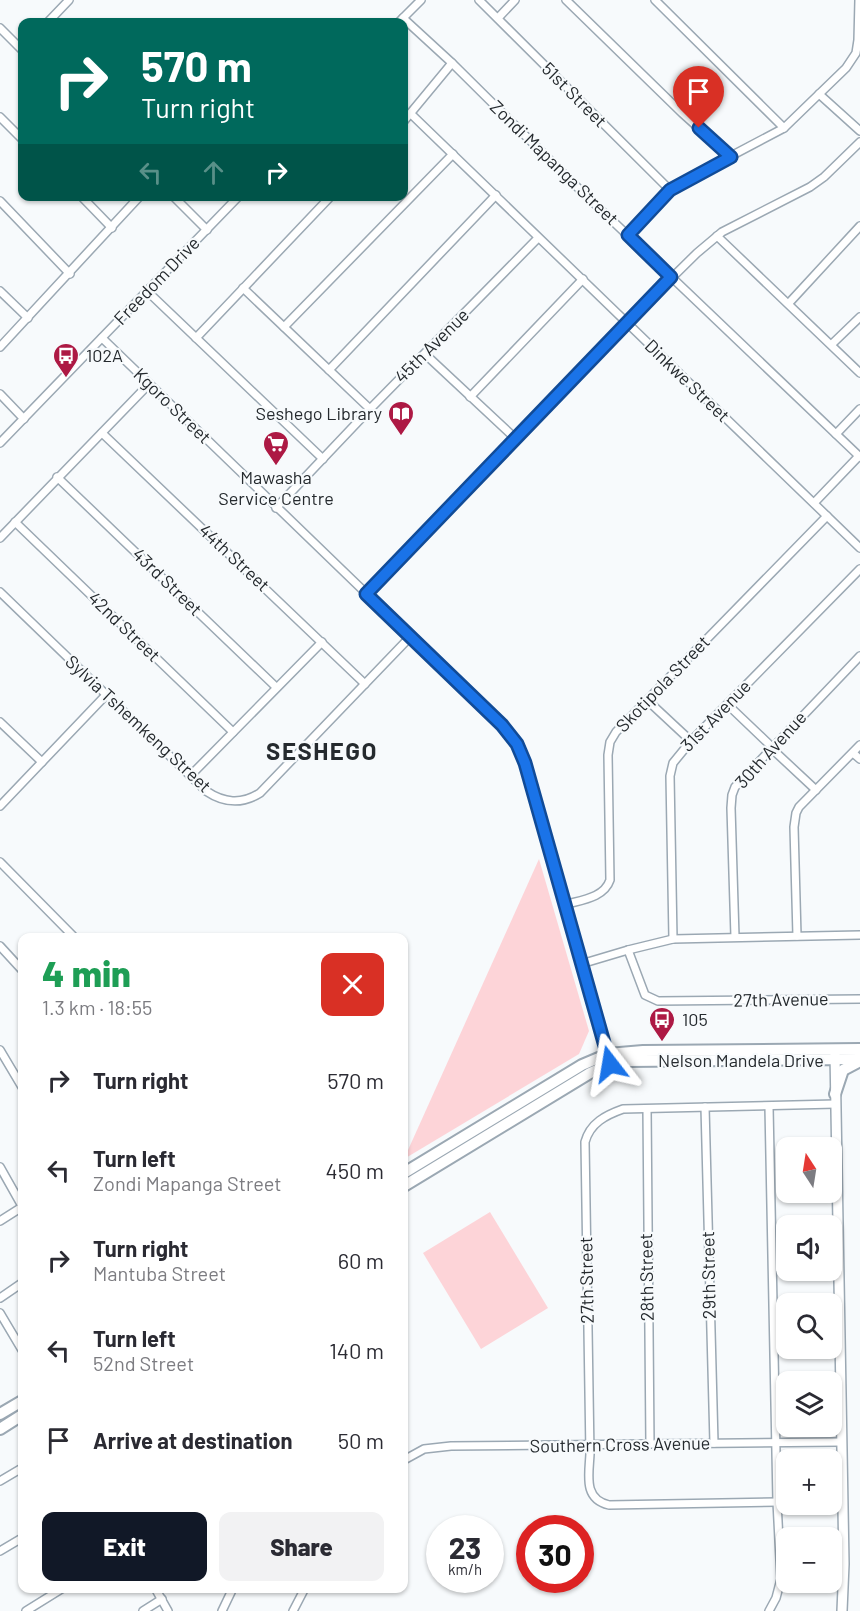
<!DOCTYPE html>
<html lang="en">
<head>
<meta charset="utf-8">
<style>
	:root { --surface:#fff; --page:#f2f2f3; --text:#2b2b33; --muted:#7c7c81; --accent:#111827 }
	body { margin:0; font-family:Barlow,sans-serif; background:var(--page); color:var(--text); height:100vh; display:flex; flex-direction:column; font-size:22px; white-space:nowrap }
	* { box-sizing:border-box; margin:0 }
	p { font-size:20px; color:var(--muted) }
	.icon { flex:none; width:33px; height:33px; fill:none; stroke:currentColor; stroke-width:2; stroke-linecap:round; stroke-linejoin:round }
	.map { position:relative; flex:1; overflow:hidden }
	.details { position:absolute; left:18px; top:933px; width:390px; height:660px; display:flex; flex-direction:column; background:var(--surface); border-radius:12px; box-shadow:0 2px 4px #0004 }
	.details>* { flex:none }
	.top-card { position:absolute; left:18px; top:18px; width:390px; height:183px; border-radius:12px; box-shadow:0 2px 4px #0004; background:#00695c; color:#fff; overflow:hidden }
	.needle { width:39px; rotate:348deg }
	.controls { position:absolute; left:776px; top:1137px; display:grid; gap:12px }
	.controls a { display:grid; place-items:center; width:66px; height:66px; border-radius:12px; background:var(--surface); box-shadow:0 2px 4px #0004; font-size:30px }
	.speed { position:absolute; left:426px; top:1515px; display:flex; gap:12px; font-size:30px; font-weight:700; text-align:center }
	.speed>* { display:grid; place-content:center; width:78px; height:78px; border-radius:50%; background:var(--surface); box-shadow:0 2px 4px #0004; line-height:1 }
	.speed small { font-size:15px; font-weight:400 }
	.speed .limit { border:9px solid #d22; background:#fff; color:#111 }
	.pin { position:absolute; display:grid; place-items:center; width:51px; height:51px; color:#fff; margin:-62px -26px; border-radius:50% 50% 50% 0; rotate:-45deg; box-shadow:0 0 6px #0007 }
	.pin .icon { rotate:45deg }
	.me { position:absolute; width:66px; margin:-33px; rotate:346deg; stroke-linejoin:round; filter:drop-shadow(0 0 4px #0008) }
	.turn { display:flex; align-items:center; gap:21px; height:126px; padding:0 24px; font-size:27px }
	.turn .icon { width:78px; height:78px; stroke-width:2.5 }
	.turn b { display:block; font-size:42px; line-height:51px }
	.lanes { display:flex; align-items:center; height:57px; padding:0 24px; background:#0003; justify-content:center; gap:30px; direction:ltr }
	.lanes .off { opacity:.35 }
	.round { display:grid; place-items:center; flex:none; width:63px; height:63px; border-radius:12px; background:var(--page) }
	.overview { display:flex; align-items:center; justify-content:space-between; height:102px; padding:0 24px }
	h1 { font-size:36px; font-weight:800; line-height:45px; color:#1e9e55 }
	.primary-button { display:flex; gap:12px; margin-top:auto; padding:12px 24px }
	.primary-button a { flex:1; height:69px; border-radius:12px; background:var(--accent); color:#fff; font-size:24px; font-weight:800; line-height:69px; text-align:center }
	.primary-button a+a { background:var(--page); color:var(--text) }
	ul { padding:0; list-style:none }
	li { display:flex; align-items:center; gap:18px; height:90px; padding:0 24px }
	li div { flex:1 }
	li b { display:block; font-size:22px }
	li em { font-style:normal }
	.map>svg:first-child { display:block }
	.green { fill:#fdd4d8 }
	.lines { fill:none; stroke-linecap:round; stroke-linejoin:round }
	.minor-casing { stroke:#9ba8b3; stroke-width:10 }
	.tertiary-casing { stroke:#9ba8b3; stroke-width:12 }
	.secondary-casing { stroke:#9ba8b3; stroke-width:14 }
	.minor { stroke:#fff; stroke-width:7 }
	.tertiary { stroke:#fff; stroke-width:9 }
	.secondary { stroke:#fff; stroke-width:10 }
	.route-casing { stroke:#114b97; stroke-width:15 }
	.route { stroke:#1a73e8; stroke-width:10 }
	.labels { text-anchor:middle; stroke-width:4.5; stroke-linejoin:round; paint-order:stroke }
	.street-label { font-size:18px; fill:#252a2e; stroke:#f7fafc }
	.poi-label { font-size:18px; fill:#252a2e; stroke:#f7fafc; text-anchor:start }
	.district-label { font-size:24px; font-weight:bold; letter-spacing:1.5px; fill:#252a2e; stroke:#f7fafc }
</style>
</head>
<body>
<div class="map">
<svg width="860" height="1611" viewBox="0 0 860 1611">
	<rect width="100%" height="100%" fill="#f7fafc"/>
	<g class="green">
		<polygon points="539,859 589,1031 579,1054 404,1159"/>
		<polygon points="490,1212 548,1308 481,1349 423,1253"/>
	</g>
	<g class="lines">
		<defs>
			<g id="minor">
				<polyline points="479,0 670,190"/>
				<polyline points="566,0 682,113 731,157"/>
				<polyline points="655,0 784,128"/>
				<polyline points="403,18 452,63 576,186 860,457"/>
				<polyline points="498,18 515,0"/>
				<polyline points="48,22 69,0"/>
				<polyline points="399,22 421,0"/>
				<polyline points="0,28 22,50"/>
				<polyline points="819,94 860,131"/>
				<polyline points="411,114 860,548"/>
				<polyline points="0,117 22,139"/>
				<polyline points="404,121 452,63"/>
				<polyline points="81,196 112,228"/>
				<polyline points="173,196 207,230"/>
				<polyline points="0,201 70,274"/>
				<polyline points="628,235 662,198 678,184 784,128 846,68 856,53 858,40 859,0"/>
				<polyline points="717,236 860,373"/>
				<polyline points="243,288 370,409"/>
				<polyline points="0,291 28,318"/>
				<polyline points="147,291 323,459"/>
				<polyline points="789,303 860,226"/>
				<polyline points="284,327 453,154"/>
				<polyline points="102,338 490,713 517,744 525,763 608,1057"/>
				<polyline points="196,338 331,196"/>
				<polyline points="832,344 860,317"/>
				<polyline points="0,347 140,196"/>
				<polyline points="425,354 516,439"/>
				<polyline points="329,370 496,195"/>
				<polyline points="0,394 24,419"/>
				<polyline points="470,397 583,279"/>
				<polyline points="102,433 365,684"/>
				<polyline points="836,434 860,409"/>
				<polyline points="0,443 239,196"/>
				<polyline points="57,477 276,687"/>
				<polyline points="814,503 859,456"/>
				<polyline points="276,508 370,409 538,238"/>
				<polyline points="15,522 233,732"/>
				<polyline points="0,538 149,384"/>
				<path d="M0,592L206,791C224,803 241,805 260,793L411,636"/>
				<polyline points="366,593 627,322 697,253 722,232 810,187 824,177 860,142"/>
				<polyline points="647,700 691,741"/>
				<polyline points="728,705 772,747"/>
				<polyline points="0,722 42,762"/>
				<polyline points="771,748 816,790"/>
				<polyline points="853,753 860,759"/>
				<polyline points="190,776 322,642"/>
				<polyline points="0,806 106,695"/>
				<polyline points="0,862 75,938"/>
				<path d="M564,905C581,900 604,898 610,880L608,755L610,742L616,732L827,516"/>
				<polyline points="797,936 794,827 796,813 799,807 860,745"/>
				<polyline points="735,937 731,808 732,795 735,787 860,656"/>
				<polyline points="673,939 670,776 673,763 691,741 860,569"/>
				<polyline points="0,946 22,970"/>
				<polyline points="628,950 645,995 658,1001 860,999"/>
				<polyline points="581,964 628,950 673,939 860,935"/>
				<polyline points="0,1050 22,1087"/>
				<polyline points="705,1107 714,1443"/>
				<polyline points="647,1109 650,1444"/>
				<polyline points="0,1167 22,1206"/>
				<polyline points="0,1221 22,1207"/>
				<polyline points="0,1298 22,1283"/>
				<polyline points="0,1313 22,1350"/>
				<polyline points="404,1460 424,1449 451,1446 841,1442"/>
				<polyline points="0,1481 22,1468"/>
				<path d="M777,1502L609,1505C583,1499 589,1475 590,1454L585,1142C590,1123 606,1115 623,1109L836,1104"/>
				<polyline points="0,1551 22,1538"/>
				<polyline points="155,1588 168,1611"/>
				<polyline points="26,1611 63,1588"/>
				<polyline points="143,1611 162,1599"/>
				<polyline points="222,1611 233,1588"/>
				<polyline points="293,1611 305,1588"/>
				<polyline points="769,1611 776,1598 781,1579 777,1502 769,1107"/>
			</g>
			<polyline id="tertiary" points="835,1053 844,1564 842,1611"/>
			<g id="secondary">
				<polyline points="835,1094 843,1070 860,1061"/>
				<polyline points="404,1173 582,1065 608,1054 643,1051 860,1049"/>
				<polyline points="404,1186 590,1073 610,1064 628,1061 860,1059"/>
				<polyline points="0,1414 22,1401"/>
				<polyline points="0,1429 22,1415"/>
			</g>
		</defs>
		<use href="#minor" class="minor-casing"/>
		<use href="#tertiary" class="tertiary-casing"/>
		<use href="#secondary" class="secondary-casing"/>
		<use href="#minor" class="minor"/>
		<use href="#tertiary" class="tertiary"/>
		<use href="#secondary" class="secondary"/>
	</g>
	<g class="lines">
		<defs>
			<polyline id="route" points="610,1064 525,763 517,744 502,725 366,594 671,277 628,235 670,190 731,157 699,128"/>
		</defs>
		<use href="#route" class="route-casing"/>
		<use href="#route" class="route"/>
	</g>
	<defs>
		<symbol id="bus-pin" viewBox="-11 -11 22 30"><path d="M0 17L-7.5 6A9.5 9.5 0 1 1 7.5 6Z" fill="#ad1944" stroke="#f7fafc"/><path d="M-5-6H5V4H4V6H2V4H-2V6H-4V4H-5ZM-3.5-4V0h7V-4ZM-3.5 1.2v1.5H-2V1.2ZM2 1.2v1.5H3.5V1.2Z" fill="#fff"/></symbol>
		<symbol id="library-pin" viewBox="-11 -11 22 30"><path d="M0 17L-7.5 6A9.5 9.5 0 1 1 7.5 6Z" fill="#ad1944" stroke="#f7fafc"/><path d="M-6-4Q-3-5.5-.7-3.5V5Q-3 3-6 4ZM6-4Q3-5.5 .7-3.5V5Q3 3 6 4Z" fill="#fff"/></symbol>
		<symbol id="supermarket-pin" viewBox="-11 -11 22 30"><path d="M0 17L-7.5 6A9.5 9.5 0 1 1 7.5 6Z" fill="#ad1944" stroke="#f7fafc"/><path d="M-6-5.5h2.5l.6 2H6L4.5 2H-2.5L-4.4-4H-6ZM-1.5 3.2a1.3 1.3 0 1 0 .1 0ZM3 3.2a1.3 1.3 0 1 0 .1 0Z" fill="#fff"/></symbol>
	</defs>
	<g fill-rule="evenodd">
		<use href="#bus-pin" x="51" y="341" width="30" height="40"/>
		<use href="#library-pin" x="386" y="399" width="30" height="40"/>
		<use href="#supermarket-pin" x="261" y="429" width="30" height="40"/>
		<use href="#bus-pin" x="647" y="1005" width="30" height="40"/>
	</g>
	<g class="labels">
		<g class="street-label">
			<text transform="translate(574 95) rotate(45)" y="6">51st Street</text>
			<text transform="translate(554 163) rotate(44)" y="6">Zondi Mapanga Street</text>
			<text transform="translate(157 281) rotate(-46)" y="6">Freedom Drive</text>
			<text transform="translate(432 346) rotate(-45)" y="6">45th Avenue</text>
			<text transform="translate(687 381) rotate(44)" y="6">Dinkwe Street</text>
			<text transform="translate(172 406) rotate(44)" y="6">Kgoro Street</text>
			<text transform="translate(234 558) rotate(43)" y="6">44th Street</text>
			<text transform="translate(167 582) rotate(44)" y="6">43rd Street</text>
			<text transform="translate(124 627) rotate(44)" y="6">42nd Street</text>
			<text transform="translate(663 684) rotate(-46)" y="6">Skotipola Street</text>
			<text transform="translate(716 716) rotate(-46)" y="6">31st Avenue</text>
			<text transform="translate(138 724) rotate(43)" y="6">Sylvia Tshemkeng Street</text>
			<text transform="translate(771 750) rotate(-48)" y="6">30th Avenue</text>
			<text transform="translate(781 1000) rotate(-1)" y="6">27th Avenue</text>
			<text x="741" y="1067">Nelson Mandela Drive</text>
			<text transform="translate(709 1275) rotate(-91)" y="6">29th Street</text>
			<text transform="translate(647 1277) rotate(-91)" y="6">28th Street</text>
			<text transform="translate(587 1280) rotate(-91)" y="6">27th Street</text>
			<text transform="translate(620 1445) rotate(-1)" y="6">Southern Cross Avenue</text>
		</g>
		<g class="poi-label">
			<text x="86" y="362">102A</text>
			<text x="382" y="420" text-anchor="end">Seshego Library</text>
			<text x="276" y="484" text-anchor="middle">Mawasha<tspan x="276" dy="21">Service Centre</tspan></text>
			<text x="682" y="1026">105</text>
		</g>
		<g class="district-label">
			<text x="322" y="760">SESHEGO</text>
		</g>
	</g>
</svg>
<div class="controls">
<a><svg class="needle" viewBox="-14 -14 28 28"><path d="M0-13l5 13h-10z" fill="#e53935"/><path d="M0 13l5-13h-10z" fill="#7c7c81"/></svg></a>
<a><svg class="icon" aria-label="sound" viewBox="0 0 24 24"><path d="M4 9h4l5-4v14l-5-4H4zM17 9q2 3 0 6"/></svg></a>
<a><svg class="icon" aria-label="search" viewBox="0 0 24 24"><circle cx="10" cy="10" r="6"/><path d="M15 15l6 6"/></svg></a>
<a><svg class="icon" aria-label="layers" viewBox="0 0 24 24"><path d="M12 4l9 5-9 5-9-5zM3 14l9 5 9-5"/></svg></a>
<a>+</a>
<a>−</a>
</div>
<div class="speed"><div>23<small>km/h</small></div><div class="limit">30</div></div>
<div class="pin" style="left:699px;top:128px;background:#d93025"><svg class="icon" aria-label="arrive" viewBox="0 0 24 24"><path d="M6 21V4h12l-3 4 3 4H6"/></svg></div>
<svg class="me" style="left:610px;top:1064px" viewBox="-20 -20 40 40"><path d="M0-17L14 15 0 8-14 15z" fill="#1a73e8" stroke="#fff" stroke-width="4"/></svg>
<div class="top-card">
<div class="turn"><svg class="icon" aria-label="right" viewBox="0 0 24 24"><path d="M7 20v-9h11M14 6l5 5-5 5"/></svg><div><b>570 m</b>Turn right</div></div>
<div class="lanes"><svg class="icon off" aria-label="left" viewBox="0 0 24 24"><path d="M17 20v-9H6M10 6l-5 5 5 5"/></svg><svg class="icon off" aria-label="ahead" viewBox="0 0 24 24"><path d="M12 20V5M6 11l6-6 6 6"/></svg><svg class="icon" aria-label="right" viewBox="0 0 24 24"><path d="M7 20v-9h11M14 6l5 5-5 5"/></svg></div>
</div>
<section class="details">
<div class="overview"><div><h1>4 min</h1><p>1.3 km · 18:55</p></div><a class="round" style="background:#d93025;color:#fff"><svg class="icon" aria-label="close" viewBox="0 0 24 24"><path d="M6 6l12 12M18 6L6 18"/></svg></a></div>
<ul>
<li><svg class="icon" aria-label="right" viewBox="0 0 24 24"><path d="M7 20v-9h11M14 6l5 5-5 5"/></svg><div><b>Turn right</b></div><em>570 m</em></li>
<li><svg class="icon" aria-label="left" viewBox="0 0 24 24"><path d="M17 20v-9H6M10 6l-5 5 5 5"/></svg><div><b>Turn left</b><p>Zondi Mapanga Street</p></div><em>450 m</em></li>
<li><svg class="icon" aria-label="right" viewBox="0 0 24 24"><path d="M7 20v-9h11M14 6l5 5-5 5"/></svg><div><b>Turn right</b><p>Mantuba Street</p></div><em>60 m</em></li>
<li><svg class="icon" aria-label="left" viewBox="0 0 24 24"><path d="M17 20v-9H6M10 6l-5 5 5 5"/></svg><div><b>Turn left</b><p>52nd Street</p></div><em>140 m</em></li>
<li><svg class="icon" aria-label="arrive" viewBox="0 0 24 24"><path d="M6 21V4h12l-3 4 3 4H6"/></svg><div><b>Arrive at destination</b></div><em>50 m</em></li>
</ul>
<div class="primary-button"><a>Exit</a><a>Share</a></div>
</section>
</div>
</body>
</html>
